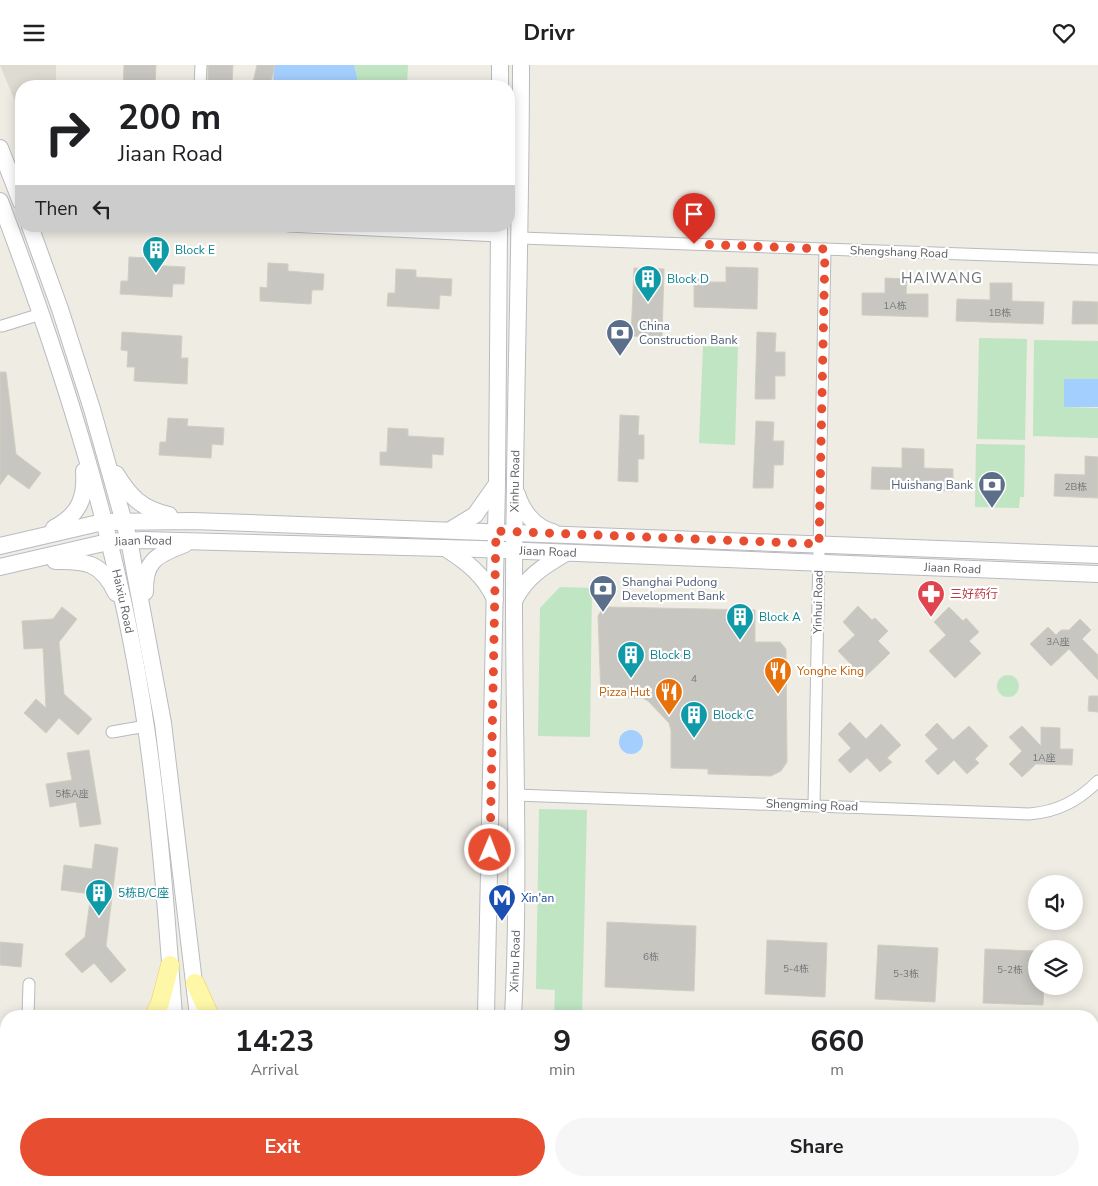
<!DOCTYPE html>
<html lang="en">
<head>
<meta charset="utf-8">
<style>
	:root { --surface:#fff; --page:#f6f6f6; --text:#202124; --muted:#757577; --accent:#e74d30 }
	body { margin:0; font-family:"Nunito Sans","Noto Sans SC",sans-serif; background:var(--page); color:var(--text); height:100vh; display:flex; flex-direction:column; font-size:19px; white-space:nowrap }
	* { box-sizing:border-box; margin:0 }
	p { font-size:16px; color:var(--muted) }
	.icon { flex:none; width:28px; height:28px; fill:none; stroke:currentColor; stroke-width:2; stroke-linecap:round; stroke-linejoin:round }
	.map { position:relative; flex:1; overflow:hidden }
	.details { position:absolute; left:0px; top:945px; width:1099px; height:176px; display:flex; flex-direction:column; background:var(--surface); border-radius:20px 20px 0 0; box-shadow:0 2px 12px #0003 }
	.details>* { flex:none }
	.hud { position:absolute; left:15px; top:15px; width:500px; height:152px; border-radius:20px; box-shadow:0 2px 12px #0003; background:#fff; color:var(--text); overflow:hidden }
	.buttons { position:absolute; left:1028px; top:810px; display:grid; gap:10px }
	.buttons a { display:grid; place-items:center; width:55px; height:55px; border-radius:50%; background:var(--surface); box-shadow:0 2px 12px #0003; font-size:25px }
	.pin { position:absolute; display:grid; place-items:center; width:42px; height:42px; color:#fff; margin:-51px -21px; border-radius:50% 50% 50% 0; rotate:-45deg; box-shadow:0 0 5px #0007 }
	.pin .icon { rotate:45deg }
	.me { position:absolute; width:55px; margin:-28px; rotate:1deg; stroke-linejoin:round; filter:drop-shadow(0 0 4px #0008) }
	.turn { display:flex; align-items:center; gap:18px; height:105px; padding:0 20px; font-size:22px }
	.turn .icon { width:65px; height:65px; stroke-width:2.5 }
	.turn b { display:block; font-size:35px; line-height:42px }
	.then { display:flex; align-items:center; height:48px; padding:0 20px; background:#0003; gap:10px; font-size:19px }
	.eta { display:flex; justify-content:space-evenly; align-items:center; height:85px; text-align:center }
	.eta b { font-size:30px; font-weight:700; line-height:35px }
	.cta { display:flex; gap:10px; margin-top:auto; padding:10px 20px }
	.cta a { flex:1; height:58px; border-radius:30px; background:var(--accent); color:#fff; font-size:20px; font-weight:700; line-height:58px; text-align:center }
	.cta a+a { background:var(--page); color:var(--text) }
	header { display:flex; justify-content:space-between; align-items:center; height:65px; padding:0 20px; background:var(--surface); font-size:22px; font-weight:700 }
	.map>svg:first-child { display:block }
	.education { fill:#dedbd1 }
	.green { fill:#bfe5c2 }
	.water { fill:#a3cffe }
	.pier { fill:#eeece3 }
	.building { fill:#c8c6c0; stroke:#d2cec1 }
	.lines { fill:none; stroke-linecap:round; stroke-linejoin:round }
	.street-casing { stroke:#b8babf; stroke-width:13 }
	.secondary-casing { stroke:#b8bbc1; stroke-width:18 }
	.primary-casing { stroke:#efd15a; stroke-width:19 }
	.street { stroke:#fff; stroke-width:11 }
	.secondary { stroke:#fff; stroke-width:16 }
	.primary { stroke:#fef7a8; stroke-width:18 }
	.route { stroke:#e74d30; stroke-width:9; stroke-dasharray:0 16.2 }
	.labels { text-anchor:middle; stroke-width:4.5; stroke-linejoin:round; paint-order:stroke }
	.number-label { font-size:10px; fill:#76787a }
	.culture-label { font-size:12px; fill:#0d838f; stroke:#fff; text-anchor:start }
	.street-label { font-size:12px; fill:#5b5e63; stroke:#fff }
	.service-label { font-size:12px; fill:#4e5e75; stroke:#fff; text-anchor:start }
	.health-label { font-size:12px; fill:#be3a42; stroke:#fff; text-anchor:start }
	.food-label { font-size:12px; fill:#c56008; stroke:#fff; text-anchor:start }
	.transit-label { font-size:12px; fill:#164399; stroke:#fff; text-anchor:start }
	.quarter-label { font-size:15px; letter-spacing:1px; fill:#6c7075; stroke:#fff }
</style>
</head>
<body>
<header><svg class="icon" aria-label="menu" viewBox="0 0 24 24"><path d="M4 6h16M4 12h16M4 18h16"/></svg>Drivr<svg class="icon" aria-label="heart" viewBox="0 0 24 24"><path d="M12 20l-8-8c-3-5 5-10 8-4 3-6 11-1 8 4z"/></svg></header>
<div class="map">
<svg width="1098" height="1121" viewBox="0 0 1098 1121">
	<rect width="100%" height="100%" fill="#eeece3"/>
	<polygon class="education" points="0,0 56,0 56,21 21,21 21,39 16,39"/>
	<g class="green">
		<polygon points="354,0 408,0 407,21 359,21"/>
		<polygon points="979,273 1027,274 1025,375 977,374"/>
		<polygon points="1034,275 1098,276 1098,314 1065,314 1064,342 1098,343 1098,373 1033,371"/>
		<polygon points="703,281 738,282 735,380 699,378"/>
		<polygon points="976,379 1025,380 1024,432 1020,432 1019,443 975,442"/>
		<polygon points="560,522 592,523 590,672 538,671 540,543"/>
		<circle cx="1008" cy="621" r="11"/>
		<polygon points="539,744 587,745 582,951 554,951 555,925 536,924"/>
		<rect x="0" y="1033" width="6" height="29"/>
	</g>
	<g class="water">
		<polygon points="274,0 354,0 359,21 273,21"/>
		<rect x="1064" y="314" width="34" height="28"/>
		<circle cx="631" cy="677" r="12"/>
		<polygon points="0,1062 6,1063 6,1115 452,1115 452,1121 0,1121"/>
		<rect x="531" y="1115" width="171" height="6"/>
	</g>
	<polygon class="pier" points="133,1115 206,1115 204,1121 132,1121"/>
	<g class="building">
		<polygon points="124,0 156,0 155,21 123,21"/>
		<polygon points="208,0 233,0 232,21 208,21"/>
		<polygon points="257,0 275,0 270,21 252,21"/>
		<polygon points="129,192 149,193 148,200 185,202 184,219 173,219 172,232 120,229 121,216 128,216"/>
		<polygon points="268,198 288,199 288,206 324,209 323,225 312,225 311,239 260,236 260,222 267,223"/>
		<polygon points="726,202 758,203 757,244 694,242 694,213 706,213 706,217 726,217"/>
		<polygon points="634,203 664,204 662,273 631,271"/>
		<polygon points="396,204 416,205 416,212 452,214 451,231 440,230 439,244 387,241 388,228 395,228"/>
		<polygon points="885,213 907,214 906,229 928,229 928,252 862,250 862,228 885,228"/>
		<polygon points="990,218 1012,218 1012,236 1044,237 1043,259 956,256 957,234 990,235"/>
		<polygon points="1073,236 1098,237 1098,259 1072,259"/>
		<polygon points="122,267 182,271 181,293 188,293 187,319 134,316 135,302 127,302 128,286 121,285"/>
		<polygon points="757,267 776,268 775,287 785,287 785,311 775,311 775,334 755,334"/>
		<polygon points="0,307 6,307 16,389 41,408 29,424 8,409 0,420"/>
		<polygon points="620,350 639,351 638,370 644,370 644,394 638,394 638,417 618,416"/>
		<polygon points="168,353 188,354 187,361 224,363 223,380 212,379 211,393 159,390 160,377 166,377"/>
		<polygon points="756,356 774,357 773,376 784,376 783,400 774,400 773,423 753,423"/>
		<polygon points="388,363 408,364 408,371 444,373 443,390 432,389 432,403 380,400 380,387 387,387"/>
		<polygon points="902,383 924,384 924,403 953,404 953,426 871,424 872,402 902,403"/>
		<polygon points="1085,391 1098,392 1098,433 1054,431 1055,409 1085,410"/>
		<polygon points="858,541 872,555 875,553 888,566 878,576 890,588 864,613 838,586 855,570 843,557"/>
		<polygon points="62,542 77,554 59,577 64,629 92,654 78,670 59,653 46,668 24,648 36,634 46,643 43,583 24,584 22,556 53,554"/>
		<polygon points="609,542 755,545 755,577 780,577 786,584 787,697 781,706 771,711 708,709 708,704 671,703 671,665 669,658 648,636 642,633 601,632 598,551 602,544"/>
		<polygon points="949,542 963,556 966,553 979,567 969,576 981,588 955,613 929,586 946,570 934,557"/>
		<polygon points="1080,554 1091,565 1082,574 1098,590 1098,615 1069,584 1051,601 1030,579 1048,562 1056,570 1061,565 1069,565"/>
		<polygon points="1089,631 1098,631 1098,647 1088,646"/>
		<polygon points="850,657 866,674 881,659 901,680 887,693 892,697 880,707 867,693 850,708 838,695 851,683 838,669"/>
		<polygon points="937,658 953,675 969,661 988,681 975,694 979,698 967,709 954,695 938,710 925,696 938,684 925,670"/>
		<polygon points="1022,661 1041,681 1041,662 1060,663 1060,684 1073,684 1072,700 1036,699 1022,712 1009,699 1022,686 1009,672"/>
		<polygon points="89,685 101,759 80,762 76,737 50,742 46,719 72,715 67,688"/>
		<polygon points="95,779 118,783 106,881 126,905 111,918 94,898 82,908 65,889 85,872 91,829 61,825 64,800 92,804"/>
		<polygon points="607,857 696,861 694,926 605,922"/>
		<polygon points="767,875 827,878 825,932 765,929"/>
		<polygon points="0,877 23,879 21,902 0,900"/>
		<polygon points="878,880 938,883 935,937 875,934"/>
		<polygon points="985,884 1036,886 1036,921 1044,921 1043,940 983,938"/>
	</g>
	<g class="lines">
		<defs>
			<g id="street">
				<polyline points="200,21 201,0"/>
				<polyline points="288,161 499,171"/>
				<polyline points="521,173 1098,194"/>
				<polyline points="2,261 41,249"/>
				<polyline points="112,667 146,661"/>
				<path d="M516,730L1029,749C1057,747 1078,736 1098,716"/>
				<polyline points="814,740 825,184"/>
				<polyline points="28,951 29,919"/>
			</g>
			<g id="secondary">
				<polyline points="500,21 500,0"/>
				<polyline points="0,83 21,137"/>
				<path id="s1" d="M0,136C64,305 120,482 146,662C160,758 167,855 174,951"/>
				<polyline points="30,161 60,244 92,344 129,475 163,658 198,951"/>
				<path d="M116,409C130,432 142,444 169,450"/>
				<path d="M517,429C522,446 535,463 553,467"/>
				<path d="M54,463C79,450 86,433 84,406"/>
				<polyline points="452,464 475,450 497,419"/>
				<polyline points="0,481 103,457 193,456 1098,490"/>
				<path d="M445,483C467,497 484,510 495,534"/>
				<path d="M55,496C86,495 102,498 116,528"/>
				<path id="s2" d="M0,502L108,477L143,475L480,484L1098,509"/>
				<path d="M145,527C144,494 158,490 185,479"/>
				<path d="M515,534C527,511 544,501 566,488"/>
				<polyline points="486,951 497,419 499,161"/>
				<path id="s3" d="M513,951C520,813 514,674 514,535C514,357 521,179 521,0"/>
				<polyline points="154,1121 156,1115"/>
				<polyline points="183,1121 185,1115"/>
				<polyline points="477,1121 477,1115"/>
				<polyline points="505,1121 505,1115"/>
			</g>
			<g id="primary">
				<polyline points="195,918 210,951"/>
				<polyline points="154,951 160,938 170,900"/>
				<polyline points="0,982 6,982"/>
				<polyline points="0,1007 6,1007"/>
				<polyline points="1092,1022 1098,1022"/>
				<polyline points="1092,1049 1098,1050"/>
			</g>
		</defs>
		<use href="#street" class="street-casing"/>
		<use href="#secondary" class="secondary-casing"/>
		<use href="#primary" class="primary-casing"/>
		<use href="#street" class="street"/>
		<use href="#secondary" class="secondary"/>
		<use href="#primary" class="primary"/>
	</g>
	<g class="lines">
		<polyline class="route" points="490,785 496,466 819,479 825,184 694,179"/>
	</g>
	<defs>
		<symbol id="building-pin" viewBox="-11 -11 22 30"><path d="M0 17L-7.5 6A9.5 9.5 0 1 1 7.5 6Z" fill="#0f9aa8" stroke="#fff"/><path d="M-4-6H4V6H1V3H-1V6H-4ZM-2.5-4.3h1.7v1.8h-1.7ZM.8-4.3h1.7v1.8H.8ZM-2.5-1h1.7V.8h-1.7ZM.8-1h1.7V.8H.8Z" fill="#fff"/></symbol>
		<symbol id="bank-pin" viewBox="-11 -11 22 30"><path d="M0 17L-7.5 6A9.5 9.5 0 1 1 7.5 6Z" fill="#5c6f8a" stroke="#fff"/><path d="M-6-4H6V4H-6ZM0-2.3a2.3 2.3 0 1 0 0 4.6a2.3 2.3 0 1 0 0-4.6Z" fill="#fff"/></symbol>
		<symbol id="pharmacy-pin" viewBox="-11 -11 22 30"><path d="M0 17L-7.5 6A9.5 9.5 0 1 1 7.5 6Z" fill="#e0444e" stroke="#fff"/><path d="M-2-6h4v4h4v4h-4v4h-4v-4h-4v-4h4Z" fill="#fff"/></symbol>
		<symbol id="restaurant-pin" viewBox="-11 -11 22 30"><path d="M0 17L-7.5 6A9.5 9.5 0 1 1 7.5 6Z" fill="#e8710a" stroke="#fff"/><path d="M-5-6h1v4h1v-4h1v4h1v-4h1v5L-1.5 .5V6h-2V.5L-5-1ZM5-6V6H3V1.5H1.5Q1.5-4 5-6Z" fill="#fff"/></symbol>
		<symbol id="metro-pin" viewBox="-11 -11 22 30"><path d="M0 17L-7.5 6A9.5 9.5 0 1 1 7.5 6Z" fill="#1a4fb4" stroke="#fff"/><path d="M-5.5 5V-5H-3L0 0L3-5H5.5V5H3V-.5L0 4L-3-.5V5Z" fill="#fff"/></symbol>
	</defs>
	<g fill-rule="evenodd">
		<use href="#building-pin" x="140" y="169" width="32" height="43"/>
		<use href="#building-pin" x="632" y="198" width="32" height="43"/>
		<use href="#bank-pin" x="604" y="252" width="32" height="43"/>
		<use href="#bank-pin" x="976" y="404" width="32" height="43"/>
		<use href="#bank-pin" x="587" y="508" width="32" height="43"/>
		<use href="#pharmacy-pin" x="915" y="513" width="32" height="43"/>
		<use href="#building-pin" x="724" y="536" width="32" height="43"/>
		<use href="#building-pin" x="615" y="574" width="32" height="43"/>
		<use href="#restaurant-pin" x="762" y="590" width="32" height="43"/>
		<use href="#restaurant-pin" x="653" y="611" width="32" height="43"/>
		<use href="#building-pin" x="678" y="634" width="32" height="43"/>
		<use href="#building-pin" x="83" y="812" width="32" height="43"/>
		<use href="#metro-pin" x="486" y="817" width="32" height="43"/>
	</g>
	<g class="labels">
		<g class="number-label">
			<text x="895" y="244">1A栋</text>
			<text x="1000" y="251">1B栋</text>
			<text x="1076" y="425">2B栋</text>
			<text x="1058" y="580">3A座</text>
			<text x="694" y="617">4</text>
			<text x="1044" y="696">1A座</text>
			<text x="72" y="732">5栋A座</text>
			<text x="651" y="895">6栋</text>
			<text x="796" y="907">5-4栋</text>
			<text x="1010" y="908">5-2栋</text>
			<text x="906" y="912">5-3栋</text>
		</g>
		<g class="culture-label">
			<text x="175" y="189">Block E</text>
			<text x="667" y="218">Block D</text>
			<text x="759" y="556">Block A</text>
			<text x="650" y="594">Block B</text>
			<text x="713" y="654">Block C</text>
			<text x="118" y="832">5栋B/C座</text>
		</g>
		<g class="street-label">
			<text transform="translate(899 187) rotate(2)" y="4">Shengshang Road</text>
			<text dy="4" stroke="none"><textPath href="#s3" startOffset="535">Xinhu Road</textPath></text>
			<text dy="4" stroke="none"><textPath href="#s2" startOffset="146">Jiaan Road</textPath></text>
			<text dy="4" stroke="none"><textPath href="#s2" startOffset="551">Jiaan Road</textPath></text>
			<text dy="4" stroke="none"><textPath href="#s2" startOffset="956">Jiaan Road</textPath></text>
			<text dy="4" stroke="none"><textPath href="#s1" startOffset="419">Haixiu Road</textPath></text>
			<text transform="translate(818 537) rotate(-89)" y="4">Yinhui Road</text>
			<text transform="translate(812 740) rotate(2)" y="4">Shengming Road</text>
			<text dy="4" stroke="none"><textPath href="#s3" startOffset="55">Xinhu Road</textPath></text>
		</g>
		<g class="service-label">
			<text x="639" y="265">China<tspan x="639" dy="14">Construction Bank</tspan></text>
			<text x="973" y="424" text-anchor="end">Huishang Bank</text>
			<text x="622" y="521">Shanghai Pudong<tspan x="622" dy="14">Development Bank</tspan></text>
		</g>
		<g class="health-label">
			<text x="950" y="533">三好药行</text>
		</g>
		<g class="food-label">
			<text x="797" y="610">Yonghe King</text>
			<text x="650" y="631" text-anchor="end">Pizza Hut</text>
		</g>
		<g class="transit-label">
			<text x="521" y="837">Xin'an</text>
		</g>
		<g class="quarter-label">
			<text x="942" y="218">HAIWANG</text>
		</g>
	</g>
</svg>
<div class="buttons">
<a><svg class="icon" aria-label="sound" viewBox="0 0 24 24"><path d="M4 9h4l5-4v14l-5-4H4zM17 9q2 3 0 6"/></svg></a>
<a><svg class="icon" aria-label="layers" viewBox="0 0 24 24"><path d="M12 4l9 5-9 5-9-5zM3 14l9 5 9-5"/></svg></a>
</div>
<div class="pin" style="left:694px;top:179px;background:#d93025"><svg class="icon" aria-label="arrive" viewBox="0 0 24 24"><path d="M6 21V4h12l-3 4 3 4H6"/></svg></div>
<svg class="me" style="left:490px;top:785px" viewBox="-20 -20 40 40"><circle r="17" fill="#e74d30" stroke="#fff" stroke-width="3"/><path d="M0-11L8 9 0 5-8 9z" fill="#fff"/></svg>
<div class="hud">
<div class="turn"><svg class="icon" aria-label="right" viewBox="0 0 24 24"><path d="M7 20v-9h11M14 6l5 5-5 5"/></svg><div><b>200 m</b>Jiaan Road</div></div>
<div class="then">Then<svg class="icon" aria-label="left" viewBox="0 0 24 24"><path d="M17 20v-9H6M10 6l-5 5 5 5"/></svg></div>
</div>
<section class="details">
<div class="eta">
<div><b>14:23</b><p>Arrival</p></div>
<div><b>9</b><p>min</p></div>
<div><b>660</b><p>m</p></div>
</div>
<div class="cta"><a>Exit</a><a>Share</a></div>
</section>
</div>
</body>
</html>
